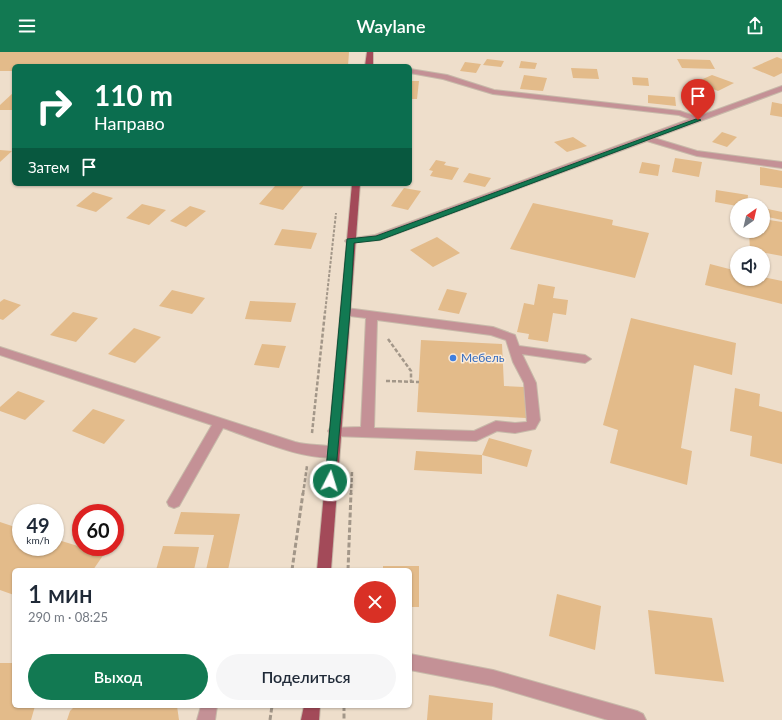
<!DOCTYPE html>
<html lang="ru">
<head>
<meta charset="utf-8">
<style>
	:root { --surface:#fff; --page:#f6f6f7; --text:#1f2937; --muted:#747a83; --accent:#127952 }
	body { margin:0; font-family:Lato,sans-serif; background:var(--page); color:var(--text); height:100vh; display:flex; flex-direction:column; font-size:15px; white-space:nowrap }
	* { box-sizing:border-box; margin:0 }
	p { font-size:13px; color:var(--muted) }
	.icon { flex:none; width:22px; height:22px; fill:none; stroke:currentColor; stroke-width:2; stroke-linecap:round; stroke-linejoin:round }
	.map { position:relative; flex:1; overflow:hidden }
	.panel { position:absolute; left:12px; top:516px; width:400px; height:140px; display:flex; flex-direction:column; background:var(--surface); border-radius:6px; box-shadow:0 1px 3px #0004 }
	.panel>* { flex:none }
	.guide { position:absolute; left:12px; top:12px; width:400px; height:122px; border-radius:6px; box-shadow:0 1px 3px #0004; background:#0b6e4f; color:#fff; overflow:hidden }
	.needle { width:26px; rotate:34deg }
	.controls { position:absolute; left:730px; top:146px; display:grid; gap:8px }
	.controls a { display:grid; place-items:center; width:40px; height:40px; border-radius:50%; background:var(--surface); box-shadow:0 1px 3px #0004; font-size:20px }
	.speed { position:absolute; left:12px; top:452px; display:flex; gap:8px; font-size:20px; font-weight:700; text-align:center }
	.speed>* { display:grid; place-content:center; width:52px; height:52px; border-radius:50%; background:var(--surface); box-shadow:0 1px 3px #0004; line-height:1 }
	.speed small { font-size:10px; font-weight:400 }
	.speed .limit { border:6px solid #d22; background:#fff; color:#111 }
	.pin { position:absolute; display:grid; place-items:center; width:34px; height:34px; color:#fff; margin:-41px -17px; border-radius:50% 50% 50% 0; rotate:-45deg; box-shadow:0 0 4px #0007 }
	.pin .icon { rotate:45deg }
	.me { position:absolute; width:44px; margin:-22px; rotate:5deg; stroke-linejoin:round; filter:drop-shadow(0 0 3px #0008) }
	.turn { display:flex; align-items:center; gap:14px; height:84px; padding:0 16px; font-size:18px }
	.turn .icon { width:52px; height:52px; stroke-width:2.5 }
	.turn b { display:block; font-size:28px; line-height:34px }
	.then { display:flex; align-items:center; height:38px; padding:0 16px; background:#0003; gap:8px; font-size:15px }
	.round { display:grid; place-items:center; flex:none; width:42px; height:42px; border-radius:21px; background:var(--page) }
	.summary { display:flex; align-items:center; justify-content:space-between; height:68px; padding:0 16px }
	h1 { font-size:24px; font-weight:600; line-height:30px }
	.button { display:flex; gap:8px; margin-top:auto; padding:8px 16px }
	.button a { flex:1; height:46px; border-radius:24px; background:var(--accent); color:#fff; font-size:16px; font-weight:600; line-height:46px; text-align:center }
	.button a+a { background:var(--page); color:var(--text) }
	header { display:flex; justify-content:space-between; align-items:center; height:52px; padding:0 16px; background:var(--accent); color:#fff; font-size:18px; font-weight:600 }
	.map>svg:first-child { display:block }
	.building { fill:#e3bb8a }
	.lines { fill:none; stroke-linecap:round; stroke-linejoin:round }
	.minor-casing { stroke:#c7b9a9; stroke-width:2 }
	.major-casing { stroke:#c7b9a9; stroke-width:2 }
	.path-far2 { stroke:#a39789; stroke-width:2; stroke-dasharray:3 1.5; stroke-linecap:butt }
	.path-far1 { stroke:#a39789; stroke-width:2.5; stroke-dasharray:4 2; stroke-linecap:butt }
	.path { stroke:#a39789; stroke-width:3; stroke-dasharray:5 2.5; stroke-linecap:butt }
	.minor { fill:#c49196; fill-rule:evenodd }
	.major { fill:#a34a59; fill-rule:evenodd }
	.route { fill:#127952; stroke:#0c4f35 }
	.shop-dot { fill:#3f7fe0; stroke:#fcebd8; stroke-width:1.5 }
	.labels { text-anchor:middle; stroke-width:3; stroke-linejoin:round; paint-order:stroke }
	.shop-label { font-size:12px; fill:#366cbe; stroke:#fcebd8; text-anchor:start }
</style>
</head>
<body>
<header><svg class="icon" aria-label="menu" viewBox="0 0 24 24"><path d="M4 6h16M4 12h16M4 18h16"/></svg>Waylane<svg class="icon" aria-label="share" viewBox="0 0 24 24"><path d="M12 15V3M7 8l5-5 5 5M5 13v7h14v-7"/></svg></header>
<div class="map">
<svg width="782" height="668" viewBox="0 0 782 668">
	<rect width="100%" height="100%" fill="#eedecb"/>
	<g class="building">
		<polygon points="0,0 349,0 348,14 14,14 14,19 0,19"/>
		<polygon points="777,5 782,7 782,21 774,25 752,16"/>
		<polygon points="487,7 504,9 501,15 483,13"/>
		<polygon points="677,7 710,8 715,17 682,16"/>
		<polygon points="521,9 537,11 535,17 519,16"/>
		<polygon points="465,10 481,12 476,21 460,19"/>
		<polygon points="571,16 597,17 599,27 573,26"/>
		<polygon points="524,23 547,26 543,39 520,37"/>
		<polygon points="712,23 734,31 718,39 696,30"/>
		<polygon points="632,25 648,26 649,34 633,33"/>
		<polygon points="410,29 419,29 417,47 410,47"/>
		<polygon points="14,40 14,58 0,58 0,53"/>
		<polygon points="648,43 675,45 676,54 648,51"/>
		<polygon points="772,50 782,52 782,65 770,63"/>
		<polygon points="722,80 737,85 727,95 712,90"/>
		<polygon points="573,85 587,94 567,100 554,90"/>
		<polygon points="0,98 12,99 0,110"/>
		<polygon points="675,106 702,110 699,125 672,120"/>
		<polygon points="436,108 446,110 444,113 459,116 452,128 430,124 433,119 429,118"/>
		<polygon points="642,110 660,113 658,124 639,121"/>
		<polygon points="760,115 782,119 782,136 760,133"/>
		<polygon points="469,121 491,126 485,135 463,130"/>
		<polygon points="305,132 283,158 259,152 275,134 269,132"/>
		<polygon points="404,136 421,139 408,158 391,154"/>
		<polygon points="716,138 748,143 747,153 737,154 715,150"/>
		<polygon points="93,140 113,146 96,160 76,154"/>
		<polygon points="533,151 613,168 612,173 649,181 635,226 510,197"/>
		<polygon points="142,152 166,158 149,173 126,166"/>
		<polygon points="190,154 206,159 186,175 170,169"/>
		<polygon points="763,156 782,160 782,168 763,164"/>
		<polygon points="763,167 782,170 782,204 750,198 749,179 763,179"/>
		<polygon points="282,177 317,181 311,197 274,193"/>
		<polygon points="437,185 460,201 433,215 410,198"/>
		<polygon points="710,212 737,219 737,227 763,227 763,225 782,229 782,252 705,233"/>
		<polygon points="538,232 555,235 553,246 568,248 566,263 553,261 548,290 528,287 529,282 517,280 524,251 534,253"/>
		<polygon points="447,237 467,241 459,262 438,258"/>
		<polygon points="172,238 205,246 192,262 159,254"/>
		<polygon points="4,247 21,253 3,268 0,267 0,250"/>
		<polygon points="250,249 296,251 291,270 245,267"/>
		<polygon points="73,260 98,266 76,290 50,283"/>
		<polygon points="631,266 736,291 732,323 694,313 681,396 692,399 687,433 610,411 618,378 603,373"/>
		<polygon points="134,276 161,285 135,311 108,302"/>
		<polygon points="421,288 502,292 504,334 524,335 526,366 417,360"/>
		<polygon points="262,292 286,294 279,316 254,313"/>
		<polygon points="735,336 760,342 759,354 782,360 782,412 750,404 752,384 730,379"/>
		<polygon points="18,339 45,349 25,368 0,359 0,355"/>
		<polygon points="93,357 125,368 104,392 72,379"/>
		<polygon points="489,386 532,398 527,415 482,403 482,422 414,418 416,399 482,403"/>
		<polygon points="181,460 240,462 228,518 206,518 214,483 174,482"/>
		<polygon points="0,470 21,477 21,495 55,495 55,487 104,502 93,518 14,518 14,543 0,538"/>
		<polygon points="163,494 199,495 194,518 156,518"/>
		<polygon points="383,514 419,514 419,555 410,555 410,518 383,518"/>
		<polygon points="557,542 601,554 595,598 549,584"/>
		<polygon points="648,558 712,566 724,630 655,622"/>
		<polygon points="0,611 14,611 14,654 35,654 31,668 0,668"/>
		<polygon points="429,643 493,651 492,668 427,668"/>
		<polygon points="75,654 177,654 179,668 67,668 70,659"/>
	</g>
	<g class="lines">
		<defs>
			<g id="minor">
				<polygon points="410,17 447,23 494,38 680,59 697,65 782,34 782,39 654,86 697,99 782,110 782,116 697,104 647,89 380,188 347,191 345,189 347,187 375,183 690,67 679,63 493,42 443,27 410,21"/>
				<path d="M346,256L493,275L515,283L519,294L585,303L591,307L585,311L522,302L536,331L540,368L535,377L515,381L497,379L476,389L334,384L330,382L328,379L330,376L361,375L366,266L342,263L341,260L342,257ZM377,268L491,283L506,288L513,310L524,331L527,370L515,371L496,369L474,379L374,376Z"/>
				<path d="M0,295L295,390C309,394 325,392 338,396L339,400L338,404C312,412 250,385 223,376L179,454L174,456L169,454L167,450L212,373L0,303Z"/>
				<polygon points="410,602 493,618 637,659 643,662 646,668 608,668 493,634 410,618"/>
				<polygon points="201,654 217,654 215,668 197,668"/>
			</g>
			<g id="major">
				<polygon points="367,0 373,0 373,14 365,14"/>
				<polygon points="352,132 360,132 331,518 317,518"/>
				<polygon points="304,654 320,654 319,668 301,668"/>
			</g>
		</defs>
		<use href="#minor" class="minor-casing"/>
		<use href="#major" class="major-casing"/>
		<polyline class="path-far2" points="325,261 336,161"/>
		<g class="path-far1">
			<polyline points="388,287 411,319 411,330"/>
			<polyline points="386,329 419,330"/>
			<polyline points="312,381 325,260"/>
			<polyline points="303,442 307,414"/>
			<polyline points="351,442 352,420"/>
		</g>
		<g class="path">
			<polyline points="292,518 303,441"/>
			<polyline points="348,518 351,441"/>
			<polyline points="344,654 344,668"/>
			<polyline points="270,668 272,654"/>
		</g>
		<use href="#minor" class="minor"/>
		<use href="#major" class="major"/>
	</g>
	<polygon class="route" points="696,67 701,68 380,188 354,191 350,260 335,429 330,433 327,432 325,429 347,187 376,184"/>
	<circle class="shop-dot" cx="453" cy="306" r="4"/>
	<g class="labels">
		<g class="shop-label">
			<text x="461" y="310">Мебель</text>
		</g>
	</g>
</svg>
<div class="controls">
<a><svg class="needle" viewBox="-14 -14 28 28"><path d="M0-13l5 13h-10z" fill="#e53935"/><path d="M0 13l5-13h-10z" fill="#747a83"/></svg></a>
<a><svg class="icon" aria-label="sound" viewBox="0 0 24 24"><path d="M4 9h4l5-4v14l-5-4H4zM17 9q2 3 0 6"/></svg></a>
</div>
<div class="speed"><div>49<small>km/h</small></div><div class="limit">60</div></div>
<div class="pin" style="left:698px;top:68px;background:#d93025"><svg class="icon" aria-label="arrive" viewBox="0 0 24 24"><path d="M6 21V4h12l-3 4 3 4H6"/></svg></div>
<svg class="me" style="left:330px;top:429px" viewBox="-20 -20 40 40"><circle r="17" fill="#127952" stroke="#fff" stroke-width="3"/><path d="M0-11L8 9 0 5-8 9z" fill="#fff"/></svg>
<div class="guide">
<div class="turn"><svg class="icon" aria-label="right" viewBox="0 0 24 24"><path d="M7 20v-9h11M14 6l5 5-5 5"/></svg><div><b>110 m</b>Направо</div></div>
<div class="then">Затем<svg class="icon" aria-label="arrive" viewBox="0 0 24 24"><path d="M6 21V4h12l-3 4 3 4H6"/></svg></div>
</div>
<section class="panel">
<div class="summary"><div><h1>1 мин</h1><p>290 m · 08:25</p></div><a class="round" style="background:#d93025;color:#fff"><svg class="icon" aria-label="close" viewBox="0 0 24 24"><path d="M6 6l12 12M18 6L6 18"/></svg></a></div>
<div class="button"><a>Выход</a><a>Поделиться</a></div>
</section>
</div>
</body>
</html>
